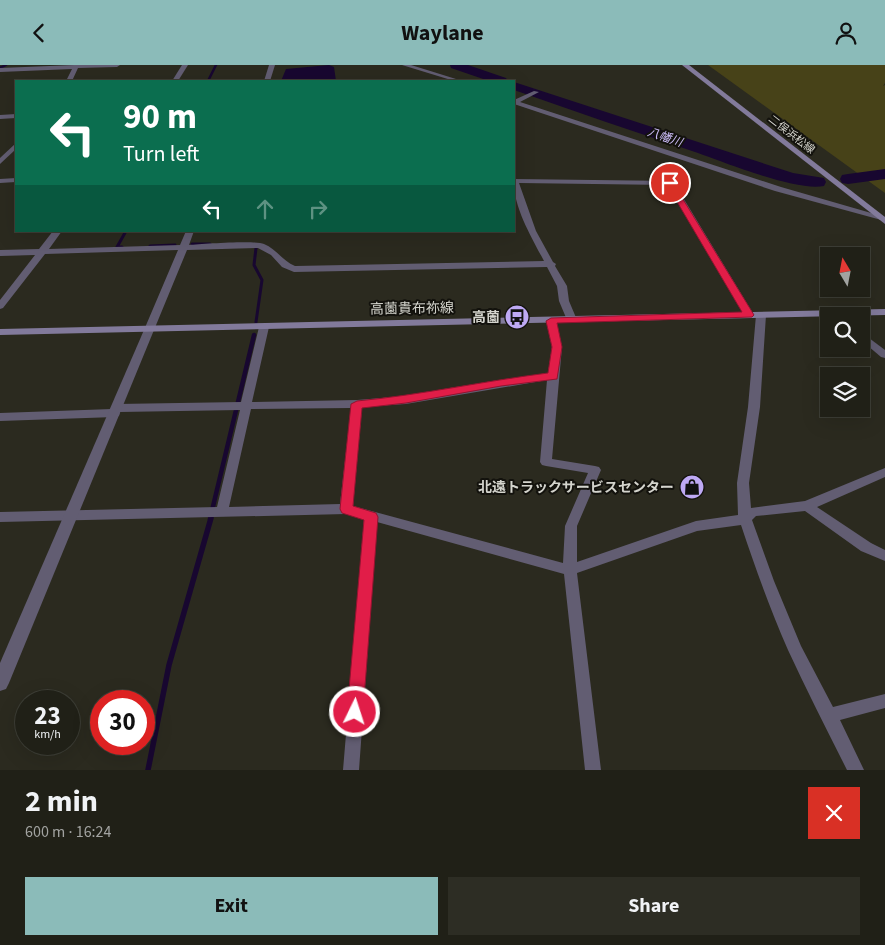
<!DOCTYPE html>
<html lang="en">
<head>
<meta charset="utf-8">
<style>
	:root { --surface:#202017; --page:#2d2d24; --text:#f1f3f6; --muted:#a2a3a1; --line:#3d3e36; --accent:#8bbbb9 }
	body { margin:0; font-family:"Source Sans 3","Noto Sans JP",sans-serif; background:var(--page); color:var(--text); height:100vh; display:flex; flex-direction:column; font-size:19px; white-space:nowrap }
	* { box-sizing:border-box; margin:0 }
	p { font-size:16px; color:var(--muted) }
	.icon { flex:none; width:28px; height:28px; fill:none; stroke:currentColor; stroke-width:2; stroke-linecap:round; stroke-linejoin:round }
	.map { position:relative; height:705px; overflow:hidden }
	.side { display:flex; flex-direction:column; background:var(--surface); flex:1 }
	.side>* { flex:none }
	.top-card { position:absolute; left:15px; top:15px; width:500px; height:152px; border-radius:0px; box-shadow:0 5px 20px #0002,0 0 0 1px var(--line); background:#0b6e4f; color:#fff; overflow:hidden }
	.needle { width:32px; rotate:350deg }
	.fabs { position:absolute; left:820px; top:182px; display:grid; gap:10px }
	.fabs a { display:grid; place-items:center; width:50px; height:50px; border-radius:0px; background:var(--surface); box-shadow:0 5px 20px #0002,0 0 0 1px var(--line); font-size:25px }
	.speed { position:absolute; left:15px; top:625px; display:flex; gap:10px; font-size:25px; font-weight:700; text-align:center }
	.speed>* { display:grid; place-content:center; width:65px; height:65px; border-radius:50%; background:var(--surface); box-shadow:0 5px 20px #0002,0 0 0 1px var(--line); line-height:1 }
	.speed small { font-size:12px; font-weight:400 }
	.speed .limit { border:8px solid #d22; background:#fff; color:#111 }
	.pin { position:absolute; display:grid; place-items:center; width:42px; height:42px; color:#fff; margin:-21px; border:2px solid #fff; border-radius:50%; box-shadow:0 1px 5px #0007 }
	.me { position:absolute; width:55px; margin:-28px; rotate:4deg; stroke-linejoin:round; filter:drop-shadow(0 0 4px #0008) }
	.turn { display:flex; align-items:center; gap:18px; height:105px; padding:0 25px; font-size:22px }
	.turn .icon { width:65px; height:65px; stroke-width:2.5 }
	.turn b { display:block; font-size:35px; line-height:42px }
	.lanes { display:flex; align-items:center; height:48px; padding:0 25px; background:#0003; justify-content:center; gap:25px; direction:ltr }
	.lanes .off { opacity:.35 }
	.round { display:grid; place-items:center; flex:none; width:52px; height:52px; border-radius:0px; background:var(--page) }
	.head { display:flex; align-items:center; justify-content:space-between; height:85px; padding:0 25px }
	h1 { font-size:30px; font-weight:700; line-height:38px }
	.cta { display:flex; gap:10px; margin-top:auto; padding:10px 25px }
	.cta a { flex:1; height:58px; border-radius:0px; background:var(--accent); color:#111; font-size:20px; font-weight:700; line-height:58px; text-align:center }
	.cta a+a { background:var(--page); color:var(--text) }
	header { display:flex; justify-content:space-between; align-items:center; height:65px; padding:0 25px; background:var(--accent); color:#111; font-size:22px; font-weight:700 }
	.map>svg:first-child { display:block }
	.green { fill:#474218 }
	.water { fill:#180730 }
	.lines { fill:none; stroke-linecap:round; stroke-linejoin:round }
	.stream-far3 { stroke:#180730; stroke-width:2.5 }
	.stream-far2 { stroke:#180730; stroke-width:3 }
	.stream-far1 { stroke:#180730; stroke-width:4.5 }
	.stream { stroke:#180730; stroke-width:5.5 }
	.river { fill:#180730; fill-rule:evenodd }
	.minor { fill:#625d72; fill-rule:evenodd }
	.tertiary { fill:#625d72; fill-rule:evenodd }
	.secondary { fill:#827a9b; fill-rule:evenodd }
	.route { fill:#e11d48; stroke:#92132f }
	.labels { text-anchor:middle; stroke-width:4; stroke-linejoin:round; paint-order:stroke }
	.far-street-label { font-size:11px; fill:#d4d4cd; stroke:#13120d }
	.far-water-label { font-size:12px; font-style:italic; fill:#ccbcf8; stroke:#13120d }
	.street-label { font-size:14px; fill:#d4d4cd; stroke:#13120d }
	.poi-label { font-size:14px; font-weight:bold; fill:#d4d4cd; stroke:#13120d; text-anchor:end }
</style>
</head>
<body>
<header><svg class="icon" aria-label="back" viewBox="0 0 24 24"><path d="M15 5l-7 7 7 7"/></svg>Waylane<svg class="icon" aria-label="person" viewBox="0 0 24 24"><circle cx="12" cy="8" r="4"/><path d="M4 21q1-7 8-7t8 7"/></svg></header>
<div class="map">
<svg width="885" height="705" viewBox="0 0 885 705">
	<rect width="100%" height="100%" fill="#2b2a1f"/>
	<polygon class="green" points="708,0 885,0 885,18 883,21 885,20 885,128"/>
	<polygon class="water" points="329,0 334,2 336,16 281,16 286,4"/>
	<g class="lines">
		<g class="stream-far3">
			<polyline points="0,3 6,0"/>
			<polyline points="208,16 216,0"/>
		</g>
		<g class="stream-far2">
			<polyline points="192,179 210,179"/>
			<polyline points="150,181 175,180"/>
			<polyline points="122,182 117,182 126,166"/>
			<polyline points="256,183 254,200 262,215 256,257"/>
		</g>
		<polyline class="stream-far1" points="210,454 254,270"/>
		<polyline class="stream" points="148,705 169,600 211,453"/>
		<g class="river">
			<polygon points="450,0 468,0 506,13 508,16 489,16 451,3"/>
			<path d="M514,17L793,108L824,113L826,117L824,121C797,127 724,97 695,87C635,67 574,46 514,25Z"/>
			<polygon points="885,104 885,114 848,119 842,118 840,114 842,110 848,109"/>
		</g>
		<g class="minor">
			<polygon points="74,0 120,0 117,2 78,3 72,16 66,16 72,4 0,7 0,3"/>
			<polygon points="182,0 188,0 178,16 172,16"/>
			<polygon points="269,0 275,0 270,16 264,16"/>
			<polygon points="402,0 411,0 456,14 451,15"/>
			<polygon points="534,26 539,27 520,37 781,122 885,152 885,156 775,126 514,39 514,35"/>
			<polygon points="16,49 16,53 0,54 0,50"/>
			<polygon points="16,78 16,84 0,99 0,93"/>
			<polygon points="16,113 16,117 0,118 0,114"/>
			<path d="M514,114L673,116L754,250L749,253L744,250L668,120L519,118L536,166L553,197L556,199L555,201L567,221L569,236L577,255L575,257H569L567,255L559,236L557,221L547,202L294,207L282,202L271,190L258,183L187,185L154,265L149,268L144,265L178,185L45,189L3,243L0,244V235L35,190L0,191V185L39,184L53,166H62L49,184L180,180L186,166H194L189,180C202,179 255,175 264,179C276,184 283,196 295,201L544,196C532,173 512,140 514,114Z"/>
			<path d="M761,247L766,250L760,342L749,418L751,443L805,436L885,403V412L817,442L871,478L885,485V496L861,486L805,446L756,451L752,455L774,516L801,581L833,642L885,629V643L840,655L864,705H847C827,665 807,626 788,585C770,544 755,502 741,460L697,466L577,508L601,705H585L564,509L377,457L359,705H343L364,454L346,449L0,457V447L217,442L240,345L120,347L119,351L115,352L0,356V348L112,344L113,340L117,339L241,337L259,262L264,259L269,262L252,337L357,335L406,331L548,308L552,282L546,255L551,252L556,255L562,282L552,394L595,401L599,402L601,405L577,461V497L696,456L738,450L737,418L748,342L756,250ZM547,315L540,397L542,400L546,401L588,408L565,461L563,498L353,441L362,342L406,339ZM351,343L340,439L229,442L251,344Z"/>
			<polygon points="861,267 885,285 885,293 881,292 861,275"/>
		</g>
		<polygon class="tertiary" points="149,262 154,265 9,618 6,624 0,626 0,598 144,265"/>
		<g class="secondary">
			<polygon points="682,0 689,0 885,152 885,159"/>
			<polygon points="885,244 885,250 0,270 0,264"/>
		</g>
	</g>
	<path class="route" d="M670,115L673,118L754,250L752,252L557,258L562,282L557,314L501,321L406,338L362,343L353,441L376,448L378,452L363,647L361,652L355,654L350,652L347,647L364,455L342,448L340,444L351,339L357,336C421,330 484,316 548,308L552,282L546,256L551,253L742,247L666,118Z"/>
	<defs>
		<symbol id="bus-disc" viewBox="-11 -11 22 22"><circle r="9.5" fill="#bea9f4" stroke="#13120d"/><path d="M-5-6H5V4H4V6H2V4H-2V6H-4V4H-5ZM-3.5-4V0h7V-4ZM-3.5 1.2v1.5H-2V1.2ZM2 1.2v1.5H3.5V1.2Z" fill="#111"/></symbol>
		<symbol id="shop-disc" viewBox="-11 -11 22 22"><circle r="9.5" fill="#bea9f4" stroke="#13120d"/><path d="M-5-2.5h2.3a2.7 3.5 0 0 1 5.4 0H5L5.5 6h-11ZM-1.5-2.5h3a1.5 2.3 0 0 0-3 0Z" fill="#111"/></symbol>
	</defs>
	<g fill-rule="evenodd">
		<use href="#bus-disc" x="503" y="238" width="28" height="28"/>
		<use href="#shop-disc" x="678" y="408" width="28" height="28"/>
	</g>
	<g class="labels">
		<g class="far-street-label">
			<text transform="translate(792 69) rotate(38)" y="4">二俣浜松線</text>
		</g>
		<g class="far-water-label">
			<text transform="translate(665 72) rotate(19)" y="4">八幡川</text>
		</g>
		<g class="street-label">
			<text transform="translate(412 243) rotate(-1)" y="5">高薗貴布祢線</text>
		</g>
		<g class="poi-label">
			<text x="500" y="257">高薗</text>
			<text x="674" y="427">北遠トラックサービスセンター</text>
		</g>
	</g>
</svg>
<div class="fabs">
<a><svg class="needle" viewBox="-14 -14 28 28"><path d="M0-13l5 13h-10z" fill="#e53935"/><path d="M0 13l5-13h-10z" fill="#a2a3a1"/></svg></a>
<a><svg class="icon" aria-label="search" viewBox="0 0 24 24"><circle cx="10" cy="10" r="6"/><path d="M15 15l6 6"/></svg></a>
<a><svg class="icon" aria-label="layers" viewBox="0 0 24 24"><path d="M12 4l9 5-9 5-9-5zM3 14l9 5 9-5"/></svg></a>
</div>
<div class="speed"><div>23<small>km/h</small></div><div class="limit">30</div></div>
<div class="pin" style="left:670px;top:118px;background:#d93025"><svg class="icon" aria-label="arrive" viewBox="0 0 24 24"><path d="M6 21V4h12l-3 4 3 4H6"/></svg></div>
<svg class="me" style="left:355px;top:647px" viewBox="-20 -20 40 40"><circle r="17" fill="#e11d48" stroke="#fff" stroke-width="3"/><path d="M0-11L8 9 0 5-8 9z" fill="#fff"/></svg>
<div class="top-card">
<div class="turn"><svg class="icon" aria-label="left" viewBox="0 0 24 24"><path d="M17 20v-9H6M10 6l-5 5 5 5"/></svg><div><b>90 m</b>Turn left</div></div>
<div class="lanes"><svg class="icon" aria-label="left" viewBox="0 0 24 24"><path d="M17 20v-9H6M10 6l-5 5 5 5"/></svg><svg class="icon off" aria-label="ahead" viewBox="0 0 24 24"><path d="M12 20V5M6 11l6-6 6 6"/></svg><svg class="icon off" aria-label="right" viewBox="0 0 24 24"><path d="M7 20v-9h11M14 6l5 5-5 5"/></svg></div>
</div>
</div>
<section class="side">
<div class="head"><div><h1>2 min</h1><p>600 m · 16:24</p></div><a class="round" style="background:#d93025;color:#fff"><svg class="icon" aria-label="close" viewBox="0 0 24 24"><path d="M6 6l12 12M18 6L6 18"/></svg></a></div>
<div class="cta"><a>Exit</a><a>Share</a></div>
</section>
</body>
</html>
